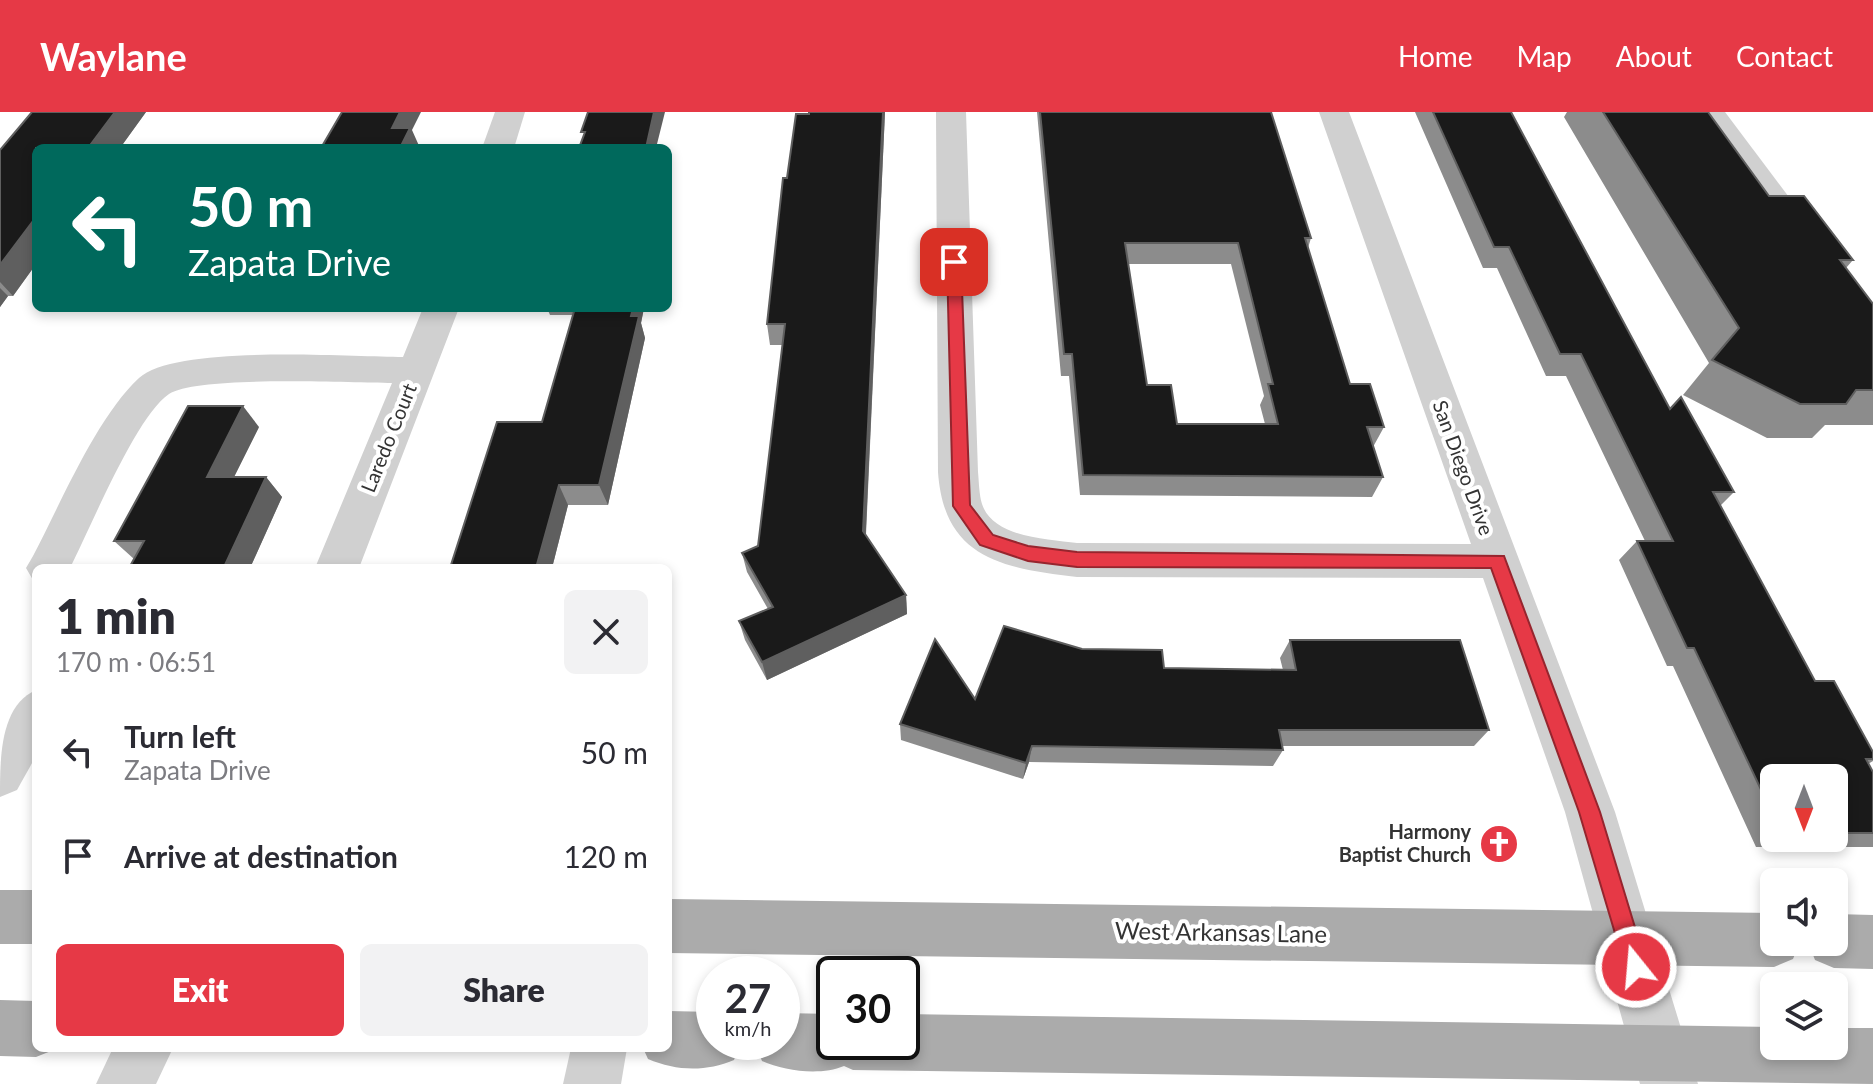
<!DOCTYPE html>
<html lang="en">
<head>
<meta charset="utf-8">
<style>
	:root { --surface:#fff; --page:#f2f2f3; --text:#2b2b33; --muted:#7c7c81; --accent:#e63946 }
	body { margin:0; font-family:Lato,sans-serif; background:var(--page); color:var(--text); height:100vh; display:flex; flex-direction:column; font-size:30px; white-space:nowrap }
	* { box-sizing:border-box; margin:0 }
	p { font-size:26px; color:var(--muted) }
	.icon { flex:none; width:44px; height:44px; fill:none; stroke:currentColor; stroke-width:2; stroke-linecap:round; stroke-linejoin:round }
	.map { position:relative; flex:1; overflow:hidden }
	.sheet { position:absolute; left:32px; top:452px; width:640px; height:488px; display:flex; flex-direction:column; background:var(--surface); border-radius:12px; box-shadow:0 4px 12px #0003 }
	.sheet>* { flex:none }
	.hud { position:absolute; left:32px; top:32px; width:640px; height:168px; border-radius:12px; box-shadow:0 4px 12px #0003; background:#00695c; color:#fff; overflow:hidden }
	.needle { width:52px; rotate:180deg }
	.fabs { position:absolute; left:1760px; top:652px; display:grid; gap:16px }
	.fabs a { display:grid; place-items:center; width:88px; height:88px; border-radius:12px; background:var(--surface); box-shadow:0 4px 12px #0003; font-size:40px }
	.speed { position:absolute; left:696px; top:844px; display:flex; gap:16px; font-size:40px; font-weight:700; text-align:center }
	.speed>* { display:grid; place-content:center; width:104px; height:104px; border-radius:50%; background:var(--surface); box-shadow:0 4px 12px #0003; line-height:1 }
	.speed small { font-size:20px; font-weight:400 }
	.speed .limit { border:4px solid #111; border-radius:12px; background:#fff; color:#111 }
	.pin { position:absolute; display:grid; place-items:center; width:68px; height:68px; color:#fff; margin:-34px; border-radius:16px; box-shadow:0 4px 12px #0006 }
	.me { position:absolute; width:88px; margin:-44px; rotate:343deg; stroke-linejoin:round; filter:drop-shadow(0 0 6px #0008) }
	.turn { display:flex; align-items:center; gap:28px; height:168px; padding:0 24px; font-size:36px }
	.turn .icon { width:104px; height:104px; stroke-width:2.5 }
	.turn b { display:block; font-size:56px; line-height:68px }
	.round { display:grid; place-items:center; flex:none; width:84px; height:84px; border-radius:12px; background:var(--page) }
	.summary { display:flex; align-items:center; justify-content:space-between; height:136px; padding:0 24px }
	h1 { font-size:48px; font-weight:800; line-height:60px }
	.primary-button { display:flex; gap:16px; margin-top:auto; padding:16px 24px }
	.primary-button a { flex:1; height:92px; border-radius:12px; background:var(--accent); color:#fff; font-size:32px; font-weight:800; line-height:92px; text-align:center }
	.primary-button a+a { background:var(--page); color:var(--text) }
	ul { padding:0; list-style:none }
	li { display:flex; align-items:center; gap:24px; height:104px; padding:0 24px }
	li div { flex:1 }
	li b { display:block; font-size:30px }
	li em { font-style:normal }
	header { display:flex; align-items:center; gap:48px; box-sizing:border-box; height:112px; padding:0 40px; background:var(--accent); color:#fff }
	header strong { font-size:38px }
	nav { display:flex; gap:44px; margin-inline-start:auto; font-size:28px }
	.map>svg:first-child { display:block }
	.lines { fill:none; stroke-linecap:round; stroke-linejoin:round }
	.minor { fill:#d0d0d0; fill-rule:evenodd }
	.major { fill:#ababab; fill-rule:evenodd }
	.wall { fill:#8c8c8c; fill-rule:evenodd }
	.shaded-wall { fill:#5f5f5f }
	.building { fill:#1a1a1a; stroke:#5f5f5f; stroke-width:2; fill-rule:evenodd }
	.route { fill:#e63946; stroke:#96252e; stroke-width:2 }
	.labels { text-anchor:middle; stroke-width:8; stroke-linejoin:round; paint-order:stroke }
	.street-label { font-size:20px; fill:#333; stroke:#fff }
	.poi-label { font-size:20px; font-weight:bold; fill:#333; stroke:#fff; text-anchor:end }
	.near-street-label { font-size:24px; fill:#333; stroke:#fff }
</style>
</head>
<body>
<header>
<strong>Waylane</strong>
<nav><a>Home</a><a>Map</a><a>About</a><a>Contact</a></nav>
</header>
<div class="map">
<svg width="1873" height="972" viewBox="0 0 1873 972">
	<rect width="100%" height="100%" fill="#fff"/>
	<g class="lines">
		<g class="minor">
			<polygon points="495,0 525,0 514,36 482,36"/>
			<path d="M936,0H966L978,360C979,370 979,382 982,392C993,426 1048,427 1077,431L1471,432L1319,0H1349L1615,700L1698,972H1640L1565,700L1483,466L1077,465C1003,456 944,447 938,360Z"/>
			<polygon points="1694,0 1725,0 1873,197 1873,236 1860,232"/>
			<path d="M423,196H459L359,456H315L392,271C348,271 199,263 169,282C136,304 90,417 70,456H36V469L33,468L26,456L33,444C61,391 96,306 139,266C176,232 348,245 403,245Z"/>
			<path d="M36,578V644L17,678L0,685C0,645 0,594 36,578Z"/>
			<polygon points="113,936 173,936 156,972 96,972"/>
			<polygon points="571,936 627,936 621,972 563,972"/>
		</g>
		<g class="major">
			<rect x="0" y="778" width="36" height="54"/>
			<polygon points="668,787 1774,801 1774,830 1800,830 1793,847 1774,855 668,841"/>
			<polygon points="1834,802 1873,803 1873,857 1834,856 1815,848 1808,830 1834,830"/>
			<polygon points="0,888 36,889 36,936 56,937 36,945 0,944"/>
			<path d="M668,899L714,900V930H741L734,948C706,960 676,959 648,947L643,936H668Z"/>
			<path d="M782,901L834,902V930H902V902L1774,915V934H1834V916H1873V972L853,958L844,954C820,964 785,959 762,949L754,930H782Z"/>
		</g>
	</g>
	<g class="wall">
		<polygon points="32,0 146,0 120,36 36,36 36,152 13,184 8,184 0,195 0,38"/>
		<polygon points="809,0 885,0 866,423 906,483 907,502 767,568 745,528 739,509 768,497 747,460 742,441 758,434 782,233 770,233 767,212 787,66"/>
		<path d="M1037,0H1271L1311,126L1308,136L1350,272L1384,315L1373,335L1383,365L1372,385L1080,383L1069,264H1061ZM1128,152H1231L1264,284L1260,293L1265,312H1177L1147,273Z"/>
		<path d="M1415,0H1511L1670,297L1734,380L1720,394L1815,569L1873,640V649L1868,652L1873,660V735H1756L1673,554H1667L1619,448L1637,429H1645L1566,264H1546L1497,156H1483ZM1774,666H1834V726H1774Z"/>
		<polygon points="1567,0 1708,0 1769,84 1853,148 1846,156 1873,192 1873,313 1825,313 1812,326 1767,326 1683,283 1709,251 1564,5"/>
		<polygon points="547,196 644,196 641,211 645,226 608,393 568,393 552,456 542,310 573,203 550,203"/>
		<polygon points="259,315 234,365 266,365 282,385 250,456 129,456 134,447 114,429"/>
		<polygon points="1290,528 1489,618 1474,634 1282,634 1283,638 1273,654 1029,650 1023,667 901,628 900,612 975,587 1082,537 1164,556 1283,558 1280,546"/>
	</g>
	<g class="shaded-wall">
		<polygon points="115,0 146,0 120,36 88,36"/>
		<polygon points="400,0 421,0 412,18 420,36 400,36 392,16"/>
		<polygon points="654,0 665,0 656,36 646,36"/>
		<polygon points="883,0 885,0 865,438 863,419"/>
		<polygon points="36,105 36,152 13,184 0,170 0,153"/>
		<polygon points="0,176 8,184 0,195"/>
		<polygon points="633,196 644,196 641,211 645,226 608,393 599,373"/>
		<polygon points="243,294 259,315 224,385 207,365"/>
		<polygon points="266,365 282,385 250,456 225,456 224,455"/>
		<polygon points="559,373 568,393 552,456 536,456"/>
		<polygon points="906,483 907,502 767,568 762,550"/>
		<polygon points="1032,634 1029,650 1023,667 1026,651"/>
	</g>
	<g class="building">
		<polygon points="32,0 115,0 88,36 36,36 36,105 0,153 0,38"/>
		<polygon points="342,0 400,0 392,16 410,16 400,36 321,36"/>
		<polygon points="588,0 654,0 646,36 579,36 585,20 581,20"/>
		<polygon points="809,0 883,0 863,419 906,483 762,550 739,509 773,495 742,441 758,434 785,212 767,212 783,66 787,66 796,2 809,2"/>
		<path d="M1040,0H1271L1311,126H1305L1350,272H1370L1384,315H1367L1383,365L1083,363L1072,242H1064ZM1125,131H1238L1273,272H1268L1278,312H1177L1171,273H1147Z"/>
		<polygon points="1433,0 1511,0 1670,297 1681,285 1734,380 1713,380 1815,569 1834,569 1873,640 1873,647 1866,647 1873,660 1873,721 1834,721 1834,666 1774,666 1774,705 1694,536 1687,536 1637,429 1673,429 1581,242 1560,242 1509,135 1494,135"/>
		<polygon points="1603,0 1708,0 1769,84 1804,84 1853,148 1840,148 1873,192 1873,278 1856,278 1846,292 1800,292 1712,248 1739,216"/>
		<polygon points="575,196 633,196 631,204 639,204 599,373 559,373 536,456 450,456 497,310 542,310"/>
		<polygon points="188,294 243,294 207,365 266,365 224,455 238,455 237,456 129,456 144,429 114,429"/>
		<polygon points="1004,514 1082,537 1162,538 1164,556 1296,558 1290,528 1460,528 1489,618 1279,618 1283,638 1032,634 1026,651 900,612 935,527 975,587"/>
	</g>
	<polygon class="route" points="954,146 961,150 970,393 993,423 1028,434 1077,440 1504,444 1600,700 1647,855 1644,863 1636,866 1628,863 1625,855 1579,700 1491,456 1077,455 1028,449 980,433 953,394 947,150"/>
	<defs>
		<symbol id="church-disc" viewBox="-11 -11 22 22"><circle r="9.5" fill="#e63946" stroke="#fff"/><path d="M-1.2-6h2.4v3.5h3.3v2.4h-3.3V6h-2.4V-.1h-3.3v-2.4h3.3Z" fill="#fff"/></symbol>
	</defs>
	<g fill-rule="evenodd">
		<use href="#church-disc" x="1477" y="710" width="44" height="44"/>
	</g>
	<g class="labels">
		<g class="street-label">
			<text transform="translate(389 326) rotate(-68)" y="7">Laredo Court</text>
			<text transform="translate(1463 356) rotate(70)" y="7">San Diego Drive</text>
		</g>
		<g class="poi-label">
			<text x="1471" y="727">Harmony<tspan x="1471" dy="23">Baptist Church</tspan></text>
		</g>
		<g class="near-street-label">
			<text transform="translate(1221 821) rotate(1)" y="8">West Arkansas Lane</text>
		</g>
	</g>
</svg>
<div class="fabs">
<a><svg class="needle" viewBox="-14 -14 28 28"><path d="M0-13l5 13h-10z" fill="#e53935"/><path d="M0 13l5-13h-10z" fill="#7c7c81"/></svg></a>
<a><svg class="icon" aria-label="sound" viewBox="0 0 24 24"><path d="M4 9h4l5-4v14l-5-4H4zM17 9q2 3 0 6"/></svg></a>
<a><svg class="icon" aria-label="layers" viewBox="0 0 24 24"><path d="M12 4l9 5-9 5-9-5zM3 14l9 5 9-5"/></svg></a>
</div>
<div class="speed"><div>27<small>km/h</small></div><div class="limit">30</div></div>
<div class="pin" style="left:954px;top:150px;background:#d93025"><svg class="icon" aria-label="arrive" viewBox="0 0 24 24"><path d="M6 21V4h12l-3 4 3 4H6"/></svg></div>
<svg class="me" style="left:1636px;top:855px" viewBox="-20 -20 40 40"><circle r="17" fill="#e63946" stroke="#fff" stroke-width="3"/><path d="M0-11L8 9 0 5-8 9z" fill="#fff"/></svg>
<div class="hud">
<div class="turn"><svg class="icon" aria-label="left" viewBox="0 0 24 24"><path d="M17 20v-9H6M10 6l-5 5 5 5"/></svg><div><b>50 m</b>Zapata Drive</div></div>
</div>
<section class="sheet">
<div class="summary"><div><h1>1 min</h1><p>170 m · 06:51</p></div><a class="round"><svg class="icon" aria-label="close" viewBox="0 0 24 24"><path d="M6 6l12 12M18 6L6 18"/></svg></a></div>
<ul>
<li><svg class="icon" aria-label="left" viewBox="0 0 24 24"><path d="M17 20v-9H6M10 6l-5 5 5 5"/></svg><div><b>Turn left</b><p>Zapata Drive</p></div><em>50 m</em></li>
<li><svg class="icon" aria-label="arrive" viewBox="0 0 24 24"><path d="M6 21V4h12l-3 4 3 4H6"/></svg><div><b>Arrive at destination</b></div><em>120 m</em></li>
</ul>
<div class="primary-button"><a>Exit</a><a>Share</a></div>
</section>
</div>
</body>
</html>
